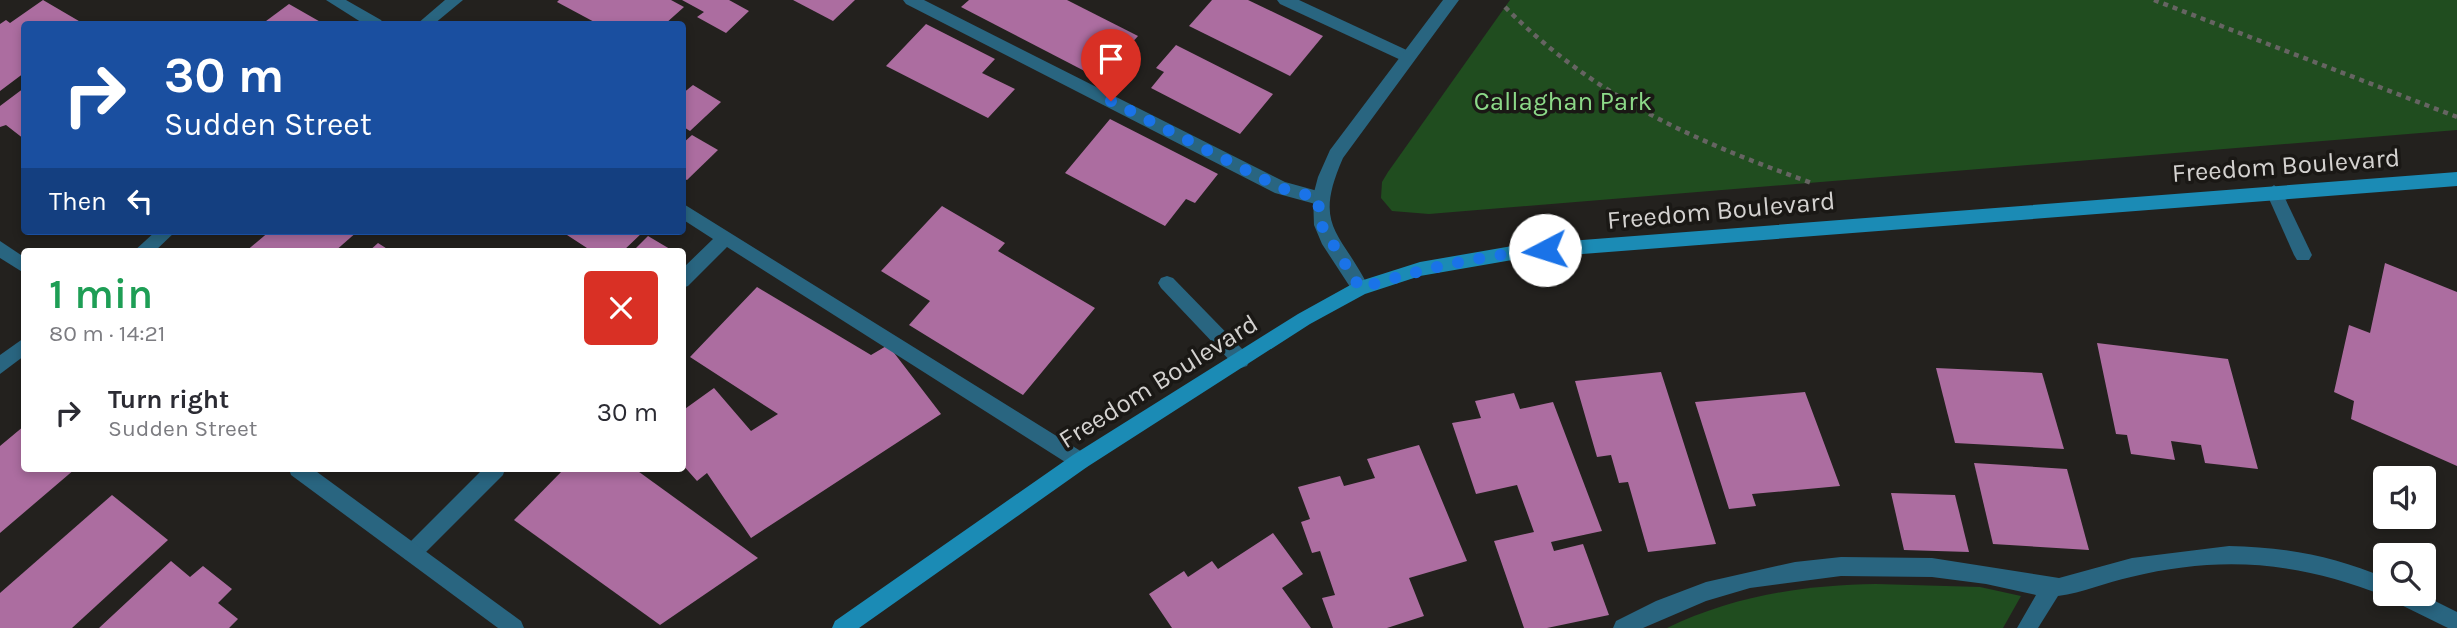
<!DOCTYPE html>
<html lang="en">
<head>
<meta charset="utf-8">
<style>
	:root { --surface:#fff; --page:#f7f7f7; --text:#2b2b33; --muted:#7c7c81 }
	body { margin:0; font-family:Karla,sans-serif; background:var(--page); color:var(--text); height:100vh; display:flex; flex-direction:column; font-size:26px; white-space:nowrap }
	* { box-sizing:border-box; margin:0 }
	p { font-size:23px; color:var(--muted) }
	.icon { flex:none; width:38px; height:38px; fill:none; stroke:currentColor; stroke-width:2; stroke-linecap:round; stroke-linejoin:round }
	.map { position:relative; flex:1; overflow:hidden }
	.panel { position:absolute; left:21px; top:248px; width:665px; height:224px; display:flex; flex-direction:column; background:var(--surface); border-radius:7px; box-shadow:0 4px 10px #0003 }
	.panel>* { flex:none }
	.top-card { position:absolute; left:21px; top:21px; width:665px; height:214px; border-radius:7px; box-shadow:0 4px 10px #0003; background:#1a4fa0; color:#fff; overflow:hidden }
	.fabs { position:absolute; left:2373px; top:466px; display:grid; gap:14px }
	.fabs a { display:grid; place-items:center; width:63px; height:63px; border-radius:7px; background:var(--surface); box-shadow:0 4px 10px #0003; font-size:35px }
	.pin { position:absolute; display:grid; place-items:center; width:60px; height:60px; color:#fff; margin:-72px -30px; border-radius:50% 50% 50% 0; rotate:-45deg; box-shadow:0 0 7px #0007 }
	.pin .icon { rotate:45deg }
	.me { position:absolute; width:77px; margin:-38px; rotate:265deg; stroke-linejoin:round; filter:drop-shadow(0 0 5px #0008) }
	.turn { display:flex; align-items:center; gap:24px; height:147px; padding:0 28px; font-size:32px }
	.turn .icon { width:91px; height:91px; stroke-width:2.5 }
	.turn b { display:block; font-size:49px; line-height:60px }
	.then { display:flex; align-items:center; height:66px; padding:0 28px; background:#0003; gap:14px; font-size:26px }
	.round { display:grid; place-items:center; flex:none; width:74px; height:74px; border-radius:7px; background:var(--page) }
	.headline { display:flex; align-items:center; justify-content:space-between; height:119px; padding:0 28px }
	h1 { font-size:42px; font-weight:600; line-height:52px; color:#1e9e55 }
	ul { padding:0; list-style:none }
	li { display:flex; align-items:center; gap:21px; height:91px; padding:0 28px }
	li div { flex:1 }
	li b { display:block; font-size:26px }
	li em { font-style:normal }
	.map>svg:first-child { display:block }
	.green { fill:#204d1f }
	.building { fill:#ac6da0 }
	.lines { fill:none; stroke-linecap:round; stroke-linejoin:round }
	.path { stroke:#666462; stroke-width:4.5; stroke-dasharray:5 5; stroke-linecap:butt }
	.lane { fill:#296580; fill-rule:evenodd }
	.street { fill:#296580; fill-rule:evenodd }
	.secondary { fill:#1b8bb5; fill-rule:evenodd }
	.route { stroke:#1a73e8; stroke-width:12; stroke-dasharray:0 21.6 }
	.labels { text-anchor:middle; stroke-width:7; stroke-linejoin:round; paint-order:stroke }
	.park-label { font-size:26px; fill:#8cd988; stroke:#1a1815 }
	.street-label { font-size:26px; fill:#d4d2d0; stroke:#1a1815 }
</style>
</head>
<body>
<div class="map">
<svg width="2457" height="628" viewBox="0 0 2457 628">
	<rect width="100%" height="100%" fill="#23211e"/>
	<g class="green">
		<polygon points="1510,0 2457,0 2457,130 1429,214 1392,211 1381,198 1382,182 1388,172"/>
		<path d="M1876,584L1980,587L2021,596L2003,628H1667C1733,596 1803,585 1876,584Z"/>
	</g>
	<g class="building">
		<polygon points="43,0 84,24 24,24 24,73 0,91 0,24 6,20 10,23"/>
		<polygon points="559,0 671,0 684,7 665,24 598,24 557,2"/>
		<polygon points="682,0 729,0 749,11 726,33 697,17 704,12"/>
		<polygon points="793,0 855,0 833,21"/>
		<polygon points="969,0 1067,0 1138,36 1100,79 961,7"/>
		<polygon points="1212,0 1248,0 1323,36 1290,76 1189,26"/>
		<polygon points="289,4 324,24 262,24"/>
		<polygon points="926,24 995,59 982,73 1015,89 988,118 886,66"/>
		<polygon points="1176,45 1273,94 1240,134 1151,88 1164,72 1156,68"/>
		<polygon points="693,85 721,102 690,131 682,126 682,94"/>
		<polygon points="24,88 24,139 6,125 0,127 0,106"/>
		<polygon points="1110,119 1218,174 1195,203 1186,199 1165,226 1065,173"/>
		<polygon points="692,135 718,150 687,180 682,178 682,144"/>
		<polygon points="942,206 1005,243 998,251 1095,308 1023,395 909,325 930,301 881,271"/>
		<polygon points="270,231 358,231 334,252 245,252"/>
		<polygon points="571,231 644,231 622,252 582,252 587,248 567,235"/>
		<polygon points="648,236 675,252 632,252"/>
		<polygon points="378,243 392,252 368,252"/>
		<polygon points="2385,263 2457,292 2457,466 2351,419 2354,401 2334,392 2349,325 2370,333"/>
		<polygon points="757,287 871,355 888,345 941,414 751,538 707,473 697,481 682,464 682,411 714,388 751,431 778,414 690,357"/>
		<polygon points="2097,343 2228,359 2258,469 2205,463 2201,445 2171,441 2175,460 2131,454 2127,435 2116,434"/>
		<polygon points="1936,368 2042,373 2064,449 1955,443"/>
		<polygon points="1661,372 1716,544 1648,552 1628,482 1619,483 1611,455 1597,457 1575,381"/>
		<polygon points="1805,392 1840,486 1752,494 1756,506 1729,509 1695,402"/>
		<polygon points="1514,393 1520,409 1553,402 1602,531 1551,542 1554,551 1583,544 1609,615 1547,628 1524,628 1494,541 1534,532 1517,485 1476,494 1452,423 1481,418 1475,401"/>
		<polygon points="24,426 24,469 75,469 0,533 0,446"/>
		<polygon points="1419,445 1467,561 1409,578 1424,616 1387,628 1333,628 1322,598 1335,595 1320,551 1312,553 1301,522 1310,519 1298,487 1340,476 1344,486 1375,478 1367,459"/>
		<polygon points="1974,463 2067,469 2089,550 1993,544"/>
		<polygon points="564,469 635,469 758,558 660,625 514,520"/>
		<polygon points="1891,493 1955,495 1969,552 1904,550"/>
		<polygon points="112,495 168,540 72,628 0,628 0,593"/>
		<polygon points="1273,533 1303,574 1282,588 1311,628 1172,628 1149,594 1184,571 1188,577 1212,561 1218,569"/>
		<polygon points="171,561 190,577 203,566 232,589 218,603 238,619 229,628 99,628"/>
	</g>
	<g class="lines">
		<g class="path">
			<polyline points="2154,0 2457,117"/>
			<path d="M1505,7C1594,97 1694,141 1812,183"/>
		</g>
		<g class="lane">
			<polygon points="326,0 346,0 381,20 384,24 364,24"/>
			<polygon points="903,0 924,0 1285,182 1325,193 1327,198 1319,205 1275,193 906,4"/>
			<polygon points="1277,0 1299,0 1413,53 1416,57 1413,61 1403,61 1280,4"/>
			<polygon points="2274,185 2282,192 2312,255 2309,260 2297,260 2294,255 2266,192"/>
			<polygon points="682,203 1087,455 1089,461 1087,467 1080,469 1073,467 727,247 688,286 682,288 682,269 713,239 682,219"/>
			<polygon points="1167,276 1173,278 1247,354 1250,360 1247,366 1241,368 1235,366 1161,288 1158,283 1161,278"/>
			<polygon points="483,469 505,469 503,475 419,559 412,562 405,559 402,553 405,547"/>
		</g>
		<g class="street">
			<polygon points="445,0 463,0 434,24 417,24"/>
			<path d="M1443,0H1459L1343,158C1312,228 1341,231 1369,288L1366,293H1354L1322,244L1314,225L1313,196L1318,177L1330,150Z"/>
			<polygon points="156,231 176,231 154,252 133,252"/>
			<polygon points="0,241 24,257 24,273 0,258"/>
			<polygon points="24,338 24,356 0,374 0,355"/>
			<polygon points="289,469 313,469 521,621 524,628 498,628 291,475"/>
			<path d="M2229,546C2284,547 2334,556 2385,578V593H2419L2457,612V628H2448L2391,600L2389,595L2385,596C2298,562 2223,555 2131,577C2106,582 2083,593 2058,596L2038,628H2017L2036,595L1986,584L1932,577L1841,576L1750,588L1706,601L1643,628H1613L1616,621L1656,601L1706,582L1795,562L1841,557L1932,558L2059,578L2132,558Z"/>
		</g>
		<polygon class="secondary" points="2457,172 2457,186 1518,259 1420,276 1365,294 1310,324 1087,467 859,628 832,628 835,621 1073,455 1298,314 1354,283 1420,262 1518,245"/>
	</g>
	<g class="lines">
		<path class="route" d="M1111,101L1281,188L1318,198L1320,223L1360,288C1422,269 1481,255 1545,250"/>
	</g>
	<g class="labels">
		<g class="park-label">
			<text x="1563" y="110">Callaghan Park</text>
		</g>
		<g class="street-label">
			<text transform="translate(2286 165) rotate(-4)" y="9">Freedom Boulevard</text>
			<text transform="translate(1721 210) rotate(-5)" y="9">Freedom Boulevard</text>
			<text transform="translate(1158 381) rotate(-32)" y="9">Freedom Boulevard</text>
		</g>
	</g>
</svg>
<div class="fabs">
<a><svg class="icon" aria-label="sound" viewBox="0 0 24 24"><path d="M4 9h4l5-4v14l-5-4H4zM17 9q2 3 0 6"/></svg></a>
<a><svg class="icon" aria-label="search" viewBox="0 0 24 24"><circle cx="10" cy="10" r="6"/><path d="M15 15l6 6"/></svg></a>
</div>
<div class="pin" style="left:1111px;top:101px;background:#d93025"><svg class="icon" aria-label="arrive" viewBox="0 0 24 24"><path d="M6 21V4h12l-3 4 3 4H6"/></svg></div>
<svg class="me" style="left:1545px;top:250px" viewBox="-20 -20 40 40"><circle r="19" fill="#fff"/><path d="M0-13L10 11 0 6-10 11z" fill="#1a73e8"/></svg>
<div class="top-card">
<div class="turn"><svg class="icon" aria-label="right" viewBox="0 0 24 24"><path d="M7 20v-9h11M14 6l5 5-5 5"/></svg><div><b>30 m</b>Sudden Street</div></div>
<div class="then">Then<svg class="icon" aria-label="left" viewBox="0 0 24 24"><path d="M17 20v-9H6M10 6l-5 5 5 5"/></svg></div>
</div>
<section class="panel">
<div class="headline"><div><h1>1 min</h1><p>80 m · 14:21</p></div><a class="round" style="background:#d93025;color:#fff"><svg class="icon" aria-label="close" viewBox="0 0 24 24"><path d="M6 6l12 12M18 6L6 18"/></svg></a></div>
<ul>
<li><svg class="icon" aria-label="right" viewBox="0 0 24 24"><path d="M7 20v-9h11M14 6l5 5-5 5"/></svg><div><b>Turn right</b><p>Sudden Street</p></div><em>30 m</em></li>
</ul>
</section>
</div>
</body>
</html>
